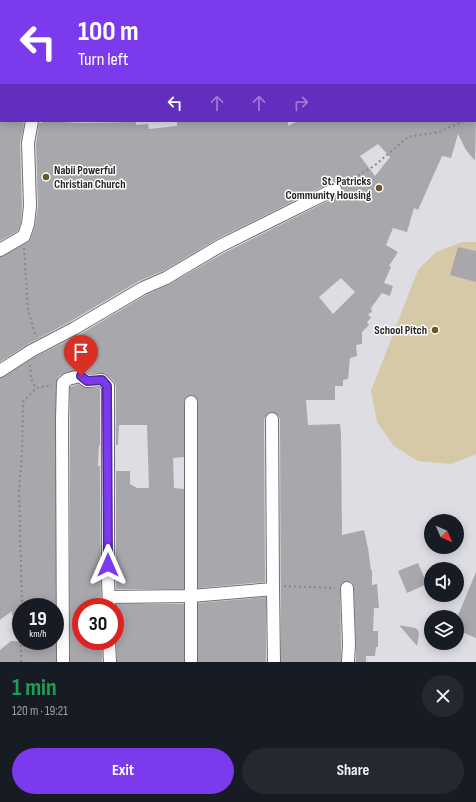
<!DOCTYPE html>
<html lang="en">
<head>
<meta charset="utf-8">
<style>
	:root { --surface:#171b24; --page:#242831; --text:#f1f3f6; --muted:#9ea1a6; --accent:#7c3aed }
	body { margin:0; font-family:"Sofia Sans Condensed",sans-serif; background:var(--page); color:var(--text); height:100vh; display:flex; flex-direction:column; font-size:15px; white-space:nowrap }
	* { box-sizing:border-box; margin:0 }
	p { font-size:13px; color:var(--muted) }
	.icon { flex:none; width:22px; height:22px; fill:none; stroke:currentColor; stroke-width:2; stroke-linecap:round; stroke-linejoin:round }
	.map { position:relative; height:662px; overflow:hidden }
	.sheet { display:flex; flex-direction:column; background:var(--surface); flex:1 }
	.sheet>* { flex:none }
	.top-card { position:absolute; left:0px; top:0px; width:476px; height:122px; box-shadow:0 2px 10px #0003; background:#7c3aed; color:#fff; overflow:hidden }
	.needle { width:26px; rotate:135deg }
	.buttons { position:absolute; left:424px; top:514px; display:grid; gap:8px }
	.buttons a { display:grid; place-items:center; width:40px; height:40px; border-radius:50%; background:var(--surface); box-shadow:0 2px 10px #0003; font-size:20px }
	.speed { position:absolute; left:12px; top:598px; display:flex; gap:8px; font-size:20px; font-weight:700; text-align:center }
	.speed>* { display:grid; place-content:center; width:52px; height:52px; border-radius:50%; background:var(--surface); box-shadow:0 2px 10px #0003; line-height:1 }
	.speed small { font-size:10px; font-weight:400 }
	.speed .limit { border:6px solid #d22; background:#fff; color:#111 }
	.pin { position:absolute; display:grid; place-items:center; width:34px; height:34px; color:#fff; margin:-41px -17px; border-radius:50% 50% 50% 0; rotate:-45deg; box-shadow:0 0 4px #0007 }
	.pin .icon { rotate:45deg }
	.me { position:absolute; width:44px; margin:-22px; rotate:0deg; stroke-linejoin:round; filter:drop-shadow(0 0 3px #0008) }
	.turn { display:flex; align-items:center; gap:14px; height:84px; padding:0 12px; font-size:18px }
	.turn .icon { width:52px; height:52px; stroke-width:2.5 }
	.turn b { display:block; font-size:28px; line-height:34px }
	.lanes { display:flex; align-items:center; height:38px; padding:0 12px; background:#0003; justify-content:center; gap:20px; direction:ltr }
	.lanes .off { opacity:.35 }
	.round { display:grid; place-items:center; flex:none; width:42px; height:42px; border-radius:21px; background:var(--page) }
	.head { display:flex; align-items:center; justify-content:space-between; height:68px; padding:0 12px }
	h1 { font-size:24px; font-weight:700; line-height:30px; color:#1e9e55 }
	.button { display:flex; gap:8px; margin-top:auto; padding:8px 12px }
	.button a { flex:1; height:46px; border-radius:24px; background:var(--accent); color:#fff; font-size:16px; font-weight:700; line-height:46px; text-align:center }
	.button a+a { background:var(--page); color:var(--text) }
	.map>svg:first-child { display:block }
	.green { fill:#d5c9a7 }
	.building { fill:#a8a7ac; fill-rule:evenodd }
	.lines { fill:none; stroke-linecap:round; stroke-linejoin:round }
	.minor-casing { stroke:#706f73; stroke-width:14 }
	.path { stroke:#87878b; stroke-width:2; stroke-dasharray:2 3; stroke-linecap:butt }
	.minor { stroke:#fff; stroke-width:12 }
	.route-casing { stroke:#51269a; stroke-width:10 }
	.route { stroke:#7c3aed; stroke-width:7 }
	.poi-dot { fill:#6a5826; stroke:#fff; stroke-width:1.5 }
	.labels { text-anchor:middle; stroke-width:3; stroke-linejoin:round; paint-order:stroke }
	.poi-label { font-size:12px; font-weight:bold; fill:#252527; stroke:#fff; text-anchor:end }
</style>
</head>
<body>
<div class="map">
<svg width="476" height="662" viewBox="0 0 476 662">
	<rect width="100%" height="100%" fill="#dedde3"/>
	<polygon class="green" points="462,242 476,242 476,454 451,464 418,461 394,446 377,422 371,391 418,270 436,252"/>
	<g class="building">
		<polygon points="0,121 23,121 24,125 20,143 22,206 21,222 18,231 0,241"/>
		<path d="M42,121L82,123L136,122V125L148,124L149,129L177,126V122L191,121H288V126L298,121H476L475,161L466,150L458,134L451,158L442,156L418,210L414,208L407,232L393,228L386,245L398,252L389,266L391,267L384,283L393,286L390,296L382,293L371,308L372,312L368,314L371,318L367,322L369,325L362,332V344L356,345L357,356L350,358L348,379L343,380V386H335V400H306L308,425L340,424L341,433L342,535L364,530L368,548L371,570H372V585L377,584L379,608H374L373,631H378V647H376L375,656H366V662H356V644L354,588L351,582L346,581L341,584L340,588L341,644V662H281L280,419L278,415L272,412L268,413L264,419L265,582L198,588V402L195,396L191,395L185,398L184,402V457L173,458L174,488L184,489V589H116V471H130V484L137,488H149L147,425H119L118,445H116V386L114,381L105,373H89L81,369L64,373L58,377L56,383V662H0V650L11,641L55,643V607H21L12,616V611L0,620V378L4,377L35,357L79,335L146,295L170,284L224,253L338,196L342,190V186L339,183L336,182H332L217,239L163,271L139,281L71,321L28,344L0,362V257L28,242L31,238L35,226L38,206L36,144L39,123H42ZM378,144L390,157L375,176L360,156ZM341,278L355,292L333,314L319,297Z"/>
		<polygon points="458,247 476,251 476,282 450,275"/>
		<polygon points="78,384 87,388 99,388 100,389 100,445 99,445 98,466 100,466 101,607 81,607 81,641 102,641 102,662 70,662 70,387"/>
		<polygon points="418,563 427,584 407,593 398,571"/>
		<polygon points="476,572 476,638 457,630 460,619 457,618"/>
		<polygon points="266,597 266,662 198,662 198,603"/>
		<polygon points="116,604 184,604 184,662 117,662 115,611"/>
		<polygon points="399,625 415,628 418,630 419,634 417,646"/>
	</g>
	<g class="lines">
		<defs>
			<g id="minor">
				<polyline points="390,0 390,1"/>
				<polyline points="0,250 24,236 28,224 30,206 28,143 32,121"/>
				<polyline points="0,371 31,351 75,328 143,288 166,278 220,246 335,189"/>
				<polyline points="272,419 273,589"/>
				<polyline points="347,588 349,644 348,662"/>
				<polyline points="109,597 191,596 273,589 274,662"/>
				<polyline points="109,641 110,662"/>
				<polyline points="63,662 62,420 63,383 68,379 80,376 87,381 102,380 108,386 108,580 109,607"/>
				<polyline points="191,662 191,402"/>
			</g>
		</defs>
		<use href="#minor" class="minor-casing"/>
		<g class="path">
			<polyline points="475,119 476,119"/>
			<polyline points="345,183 374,166 408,137 439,132 464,121"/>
			<polyline points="24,248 28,310 36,337"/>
			<polyline points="30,365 31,379 36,388"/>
			<polyline points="284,586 335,588"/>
			<polyline points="22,607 19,490 22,452 23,402 36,388 52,385"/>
			<polyline points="21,662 21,637"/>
		</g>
		<use href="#minor" class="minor"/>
	</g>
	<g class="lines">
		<defs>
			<polyline id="route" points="81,376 87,381 102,380 107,386 108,565"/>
		</defs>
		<use href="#route" class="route-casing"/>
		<use href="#route" class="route"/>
	</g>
	<g class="poi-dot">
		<circle cx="46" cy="177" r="4"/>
		<circle cx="379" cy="188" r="4"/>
		<circle cx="435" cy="330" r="4"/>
	</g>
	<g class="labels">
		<g class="poi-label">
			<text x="54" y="174" text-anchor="start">Nabii Powerful<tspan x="54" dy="14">Christian Church</tspan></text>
			<text x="371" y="185">St. Patricks<tspan x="371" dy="14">Community Housing</tspan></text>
			<text x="427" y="334">School Pitch</text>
		</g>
	</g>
</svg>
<div class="buttons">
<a><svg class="needle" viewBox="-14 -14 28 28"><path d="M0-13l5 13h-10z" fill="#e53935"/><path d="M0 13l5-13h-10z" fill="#9ea1a6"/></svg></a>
<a><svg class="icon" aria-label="sound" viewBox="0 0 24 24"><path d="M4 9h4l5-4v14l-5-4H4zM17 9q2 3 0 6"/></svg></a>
<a><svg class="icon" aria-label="layers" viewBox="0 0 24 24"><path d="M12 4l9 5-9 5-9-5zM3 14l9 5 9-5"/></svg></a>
</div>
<div class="speed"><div>19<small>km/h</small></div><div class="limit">30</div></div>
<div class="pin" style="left:81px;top:376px;background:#d93025"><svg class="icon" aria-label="arrive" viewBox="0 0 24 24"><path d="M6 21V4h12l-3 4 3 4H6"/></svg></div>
<svg class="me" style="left:108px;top:565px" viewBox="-20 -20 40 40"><path d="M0-17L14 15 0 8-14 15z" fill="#7c3aed" stroke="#fff" stroke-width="4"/></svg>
<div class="top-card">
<div class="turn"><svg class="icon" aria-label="left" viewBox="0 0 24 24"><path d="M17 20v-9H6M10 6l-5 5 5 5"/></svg><div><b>100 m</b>Turn left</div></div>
<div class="lanes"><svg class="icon" aria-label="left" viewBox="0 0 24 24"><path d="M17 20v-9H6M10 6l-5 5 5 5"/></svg><svg class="icon off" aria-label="ahead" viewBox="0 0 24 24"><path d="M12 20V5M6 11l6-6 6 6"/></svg><svg class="icon off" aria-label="ahead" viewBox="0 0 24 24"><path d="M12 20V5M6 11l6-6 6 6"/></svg><svg class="icon off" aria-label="right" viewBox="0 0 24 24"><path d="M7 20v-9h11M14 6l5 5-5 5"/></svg></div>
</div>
</div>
<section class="sheet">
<div class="head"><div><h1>1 min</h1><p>120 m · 19:21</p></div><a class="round"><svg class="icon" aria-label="close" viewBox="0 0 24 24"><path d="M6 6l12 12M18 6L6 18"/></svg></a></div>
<div class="button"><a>Exit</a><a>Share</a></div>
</section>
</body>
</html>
